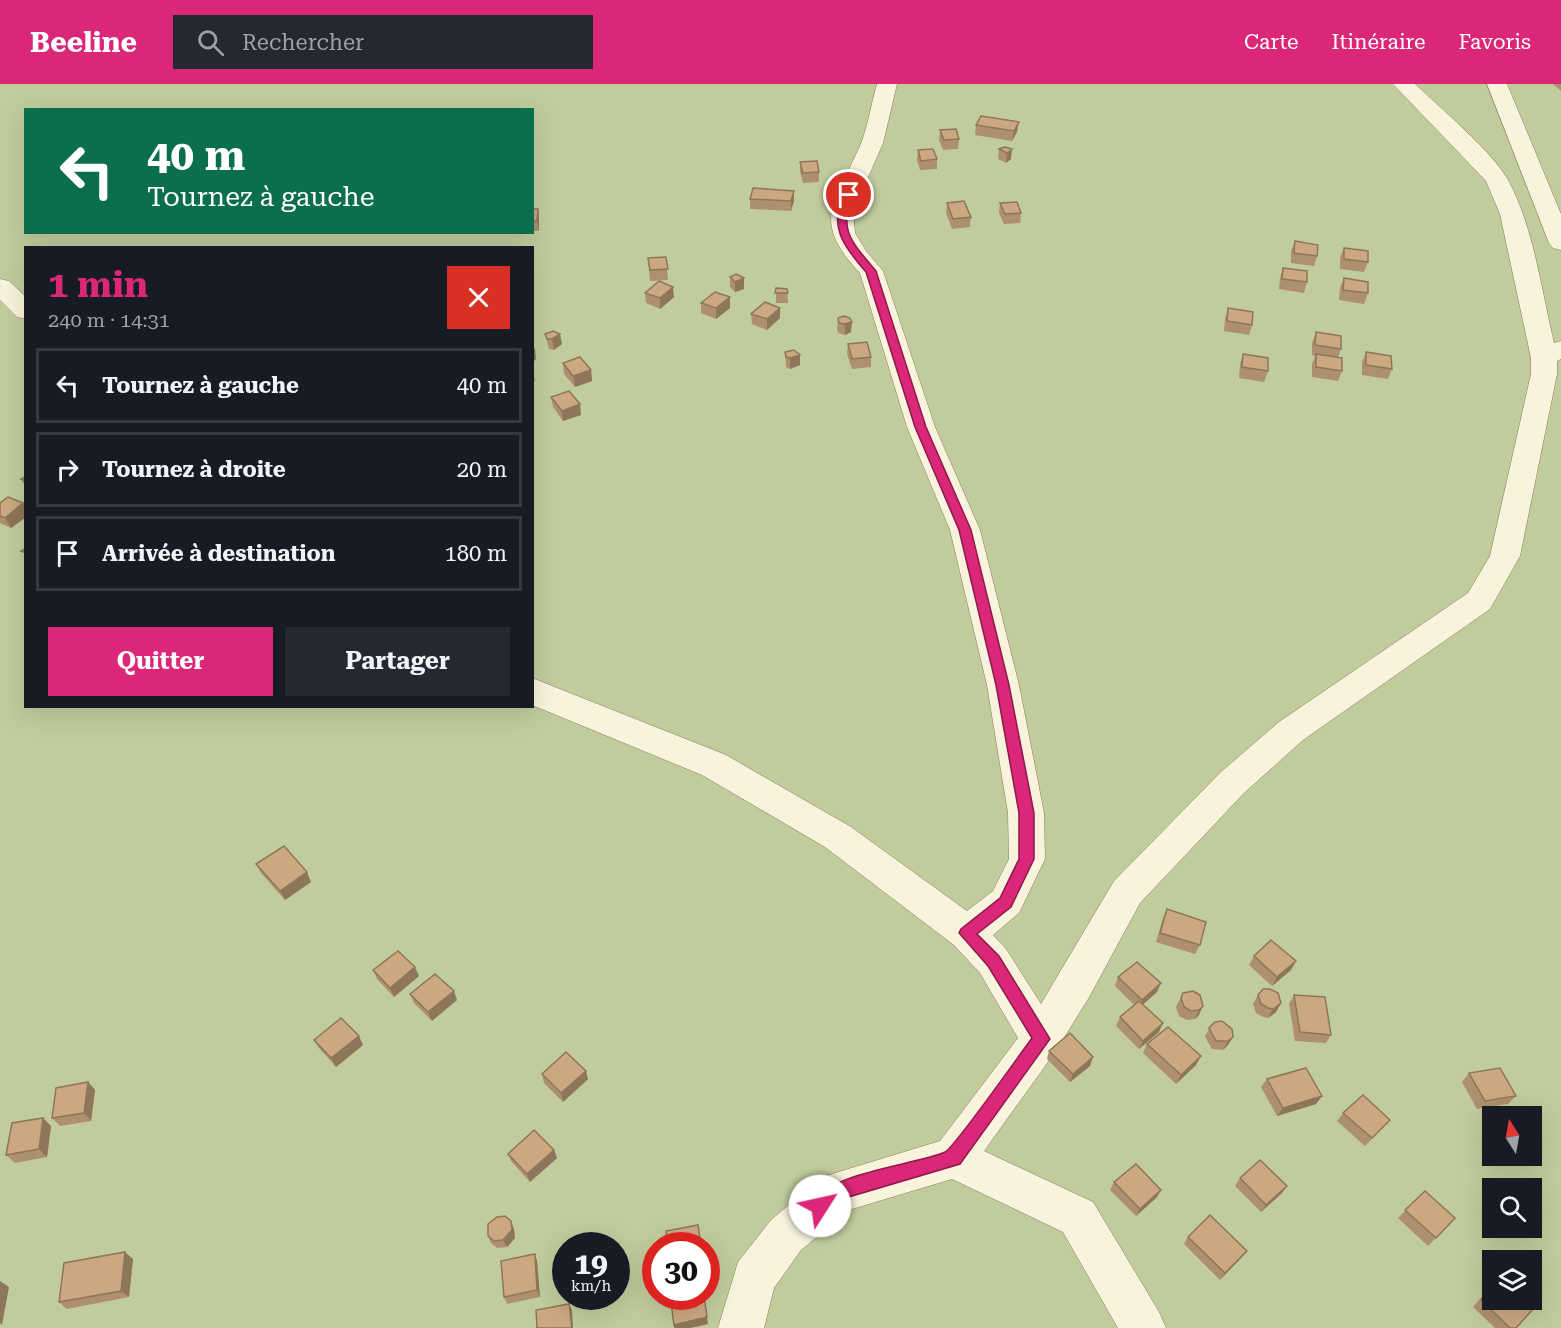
<!DOCTYPE html>
<html lang="fr">
<head>
<meta charset="utf-8">
<style>
	:root { --surface:#171b24; --page:#242831; --text:#f1f3f6; --muted:#9ea1a6; --line:#363941; --accent:#db2777 }
	body { margin:0; font-family:"Roboto Serif",serif; background:var(--page); color:var(--text); height:100vh; display:flex; flex-direction:column; font-size:22px; white-space:nowrap }
	* { box-sizing:border-box; margin:0 }
	p { font-size:20px; color:var(--muted) }
	.icon { flex:none; width:33px; height:33px; fill:none; stroke:currentColor; stroke-width:2; stroke-linecap:round; stroke-linejoin:round }
	.map { position:relative; flex:1; overflow:hidden }
	.details { position:absolute; left:24px; top:162px; width:510px; height:462px; display:flex; flex-direction:column; background:var(--surface); border-radius:0px; box-shadow:0 6px 24px #0002 }
	.details>* { flex:none }
	.hud { position:absolute; left:24px; top:24px; width:510px; height:126px; border-radius:0px; box-shadow:0 6px 24px #0002; background:#0b6e4f; color:#fff; overflow:hidden }
	.needle { width:39px; rotate:349deg }
	.tools { position:absolute; left:1482px; top:1022px; display:grid; gap:12px }
	.tools a { display:grid; place-items:center; width:60px; height:60px; border-radius:0px; background:var(--surface); box-shadow:0 6px 24px #0002; font-size:30px }
	.speed { position:absolute; left:552px; top:1148px; display:flex; gap:12px; font-size:30px; font-weight:700; text-align:center }
	.speed>* { display:grid; place-content:center; width:78px; height:78px; border-radius:50%; background:var(--surface); box-shadow:0 6px 24px #0002; line-height:1 }
	.speed small { font-size:15px; font-weight:400 }
	.speed .limit { border:9px solid #d22; background:#fff; color:#111 }
	.pin { position:absolute; display:grid; place-items:center; width:51px; height:51px; color:#fff; margin:-26px; border:3px solid #fff; border-radius:50%; box-shadow:0 2px 6px #0007 }
	.me { position:absolute; width:66px; margin:-33px; rotate:55deg; stroke-linejoin:round; filter:drop-shadow(0 0 4px #0008) }
	.turn { display:flex; align-items:center; gap:21px; height:126px; padding:0 24px; font-size:27px }
	.turn .icon { width:78px; height:78px; stroke-width:2.5 }
	.turn b { display:block; font-size:42px; line-height:51px }
	.round { display:grid; place-items:center; flex:none; width:63px; height:63px; border-radius:0px; background:var(--page) }
	.headline { display:flex; align-items:center; justify-content:space-between; height:102px; padding:0 24px }
	h1 { font-size:36px; font-weight:700; line-height:45px; color:var(--accent) }
	.button { display:flex; gap:12px; margin-top:auto; padding:12px 24px }
	.button a { flex:1; height:69px; border-radius:0px; background:var(--accent); color:#fff; font-size:24px; font-weight:700; line-height:69px; text-align:center }
	.button a+a { background:var(--page); color:var(--text) }
	ul { padding:0; list-style:none }
	li { display:flex; align-items:center; gap:18px; height:75px; margin:0 12px 9px; padding:0 12px; border:3px solid var(--line); border-radius:0px }
	li div { flex:1 }
	li b { display:block; font-size:22px }
	li em { font-style:normal }
	header { display:flex; align-items:center; gap:36px; box-sizing:border-box; height:84px; padding:0 30px; background:var(--accent); color:#fff }
	header strong { font-size:28px }
	nav { display:flex; gap:33px; margin-inline-start:auto; font-size:21px }
	.search { width:420px; height:54px; background:var(--page); display:flex; align-items:center; gap:15px; box-sizing:border-box; padding:0 21px; border-radius:0px; color:var(--muted); font-size:22px }
	.map>svg:first-child { display:block }
	.green { fill:#c1cc9d; fill-rule:evenodd }
	.lines { fill:none; stroke-linecap:round; stroke-linejoin:round }
	.minor-casing { stroke:#8a7b5e; stroke-width:1 }
	.minor { fill:#f9f3dd; fill-rule:evenodd }
	.wall { fill:#af906e }
	.shaded-wall { fill:#8e765a }
	.building { fill:#cba880; stroke:#8e765a; stroke-width:1.5 }
	.route { fill:#db2777; stroke:#8e194d; stroke-width:1.5 }
</style>
</head>
<body>
<header>
<strong>Beeline</strong>
<div class="search"><svg class="icon" aria-label="search" viewBox="0 0 24 24"><circle cx="10" cy="10" r="6"/><path d="M15 15l6 6"/></svg>Rechercher</div>
<nav><a>Carte</a><a>Itinéraire</a><a>Favoris</a></nav>
</header>
<div class="map">
<svg width="1561" height="1244" viewBox="0 0 1561 1244">
	<rect width="100%" height="100%" fill="#eee7c9"/>
	<path class="green" d="M0,0H1561V1244H0ZM26,26H532V148H26ZM26,164H532V622H26ZM1492,1032H1532V1071H1492ZM1492,1104H1532V1143H1492ZM566,1161H616V1212H566ZM656,1161H706V1212H656ZM1492,1176H1532V1215H1492Z"/>
	<g class="lines">
		<defs>
			<g id="minor">
				<path d="M877,0H897L883,59L853,128L855,149L866,167L883,187L935,343L980,446L1019,601L1044,729L1045,775L1019,829L993,851L1006,865L1041,920L1114,797L1220,689L1279,638L1468,509L1490,472L1531,290V274L1500,130L1486,97L1393,0H1415C1440,24 1492,67 1508,96C1534,144 1541,205 1554,259L1561,257V275L1557,277V290L1520,472L1490,525L1303,656L1244,709L1140,819L1088,915L1055,968L984,1067L1093,1118L1159,1228L1166,1244H1118L1063,1148L952,1095L849,1126L801,1166L774,1204L764,1244H718L738,1178L771,1136L822,1093L940,1057L1018,954L980,889L954,861L825,763L702,691L532,621V594L726,671L851,743L967,827L993,807L1009,775L1008,729L987,601L950,446L907,343L860,189C810,136 835,118 860,62C868,43 871,20 877,0Z"/>
				<polygon points="1487,0 1507,0 1561,130 1561,166 1553,164 1549,159"/>
				<polygon points="0,195 9,197 26,213 26,235 17,233 0,216"/>
			</g>
		</defs>
		<use href="#minor" class="minor-casing"/>
		<use href="#minor" class="minor"/>
	</g>
	<g class="wall">
		<polygon points="1553,0 1561,0 1561,7"/>
		<polygon points="976,41 1017,48 1012,57 975,51"/>
		<polygon points="940,46 959,55 958,65 943,66 939,56"/>
		<polygon points="1005,63 1011,75 1006,79 998,75 999,65"/>
		<polygon points="918,66 937,75 937,85 920,86 917,76"/>
		<polygon points="800,78 819,88 819,98 803,99 800,88"/>
		<polygon points="794,107 794,117 791,127 750,125 750,115"/>
		<polygon points="947,119 971,133 970,143 952,145 946,129"/>
		<polygon points="1000,119 1021,129 1020,139 1004,140 999,129"/>
		<polygon points="532,125 538,125 539,135 539,147 532,147"/>
		<polygon points="1295,157 1317,172 1314,182 1291,179 1291,167"/>
		<polygon points="1344,164 1368,178 1364,188 1340,185 1340,174"/>
		<polygon points="666,173 668,196 650,197 648,174"/>
		<polygon points="1283,184 1307,198 1304,209 1279,205 1280,194"/>
		<polygon points="730,193 744,205 735,208 730,203"/>
		<polygon points="1344,194 1368,209 1364,220 1339,216 1340,204"/>
		<polygon points="776,204 787,205 788,219 776,219"/>
		<polygon points="645,209 674,213 660,225 646,219"/>
		<polygon points="701,219 730,224 716,235 701,229"/>
		<polygon points="1228,224 1252,241 1249,251 1224,247 1225,235"/>
		<polygon points="751,230 780,234 767,246 752,240"/>
		<polygon points="844,232 851,248 845,251 838,249 837,245 838,234"/>
		<polygon points="1316,248 1341,265 1338,273 1342,287 1338,297 1312,293 1312,280 1315,272 1312,271 1312,259"/>
		<polygon points="545,250 562,260 554,266 549,265"/>
		<polygon points="848,260 871,273 871,283 852,285 847,270"/>
		<polygon points="785,268 800,281 790,285 786,283"/>
		<polygon points="1366,268 1392,285 1388,295 1362,291 1362,278"/>
		<polygon points="1243,270 1268,287 1264,298 1239,294 1240,280"/>
		<polygon points="563,279 591,286 592,297 575,303 564,290"/>
		<polygon points="551,313 581,331 563,337 553,323"/>
		<polygon points="26,392 26,404 21,395"/>
		<polygon points="0,419 23,419 26,423 26,433 11,444 0,439"/>
		<polygon points="256,780 311,798 285,816 261,789"/>
		<polygon points="1167,825 1200,861 1195,870 1156,858 1163,834"/>
		<polygon points="1254,872 1291,886 1272,902 1249,881"/>
		<polygon points="373,886 419,892 394,913 377,895"/>
		<polygon points="1118,893 1157,908 1143,920 1159,948 1139,965 1116,942 1120,933 1134,921 1115,902"/>
		<polygon points="1183,909 1200,911 1199,931 1195,935 1187,936 1179,932 1176,923"/>
		<polygon points="410,910 457,916 432,937 414,919"/>
		<polygon points="1258,911 1281,919 1276,928 1268,934 1263,933 1256,929 1253,920"/>
		<polygon points="1294,911 1331,951 1326,959 1295,957 1289,920"/>
		<polygon points="1209,944 1233,953 1228,961 1223,966 1212,965 1205,953"/>
		<polygon points="314,956 363,961 336,983 319,964"/>
		<polygon points="1147,960 1196,981 1176,1000 1143,969"/>
		<polygon points="1049,967 1090,982 1070,998 1047,975"/>
		<polygon points="1469,989 1516,1012 1508,1020 1477,1025 1462,998"/>
		<polygon points="542,990 588,995 563,1018 544,999"/>
		<polygon points="1267,995 1316,1020 1277,1032 1261,1003"/>
		<polygon points="88,998 95,1006 91,1037 60,1042 52,1034"/>
		<polygon points="1343,1029 1390,1036 1365,1062 1337,1037"/>
		<polygon points="43,1034 51,1042 47,1073 15,1079 6,1071"/>
		<polygon points="554,1066 557,1074 530,1098 511,1077 508,1070"/>
		<polygon points="1240,1094 1282,1109 1261,1128 1235,1102"/>
		<polygon points="1114,1098 1161,1106 1157,1113 1136,1132 1110,1106"/>
		<polygon points="1425,1107 1436,1154 1428,1162 1398,1134"/>
		<polygon points="514,1145 515,1154 507,1163 497,1164 491,1159 488,1152"/>
		<polygon points="1188,1153 1241,1174 1220,1196 1184,1160"/>
		<polygon points="535,1170 537,1177 540,1213 507,1220 504,1213"/>
		<polygon points="133,1175 129,1213 67,1225 59,1218"/>
		<polygon points="1492,1201 1492,1215 1516,1244 1495,1244 1473,1223"/>
	</g>
	<g class="shaded-wall">
		<polygon points="1019,38 1017,48 1012,57 1014,47"/>
		<polygon points="1012,65 1011,75 1006,79 1007,69"/>
		<polygon points="794,107 794,117 791,127 791,117"/>
		<polygon points="538,125 539,135 539,147 537,137"/>
		<polygon points="744,194 744,205 735,208 735,198"/>
		<polygon points="673,203 674,213 660,225 660,214"/>
		<polygon points="730,213 730,224 716,235 716,224"/>
		<polygon points="780,224 780,234 767,246 767,235"/>
		<polygon points="852,238 851,248 845,251 845,240"/>
		<polygon points="560,250 562,260 554,266 552,255"/>
		<polygon points="535,264 536,275 532,279 532,267"/>
		<polygon points="800,271 800,281 790,285 790,274"/>
		<polygon points="532,286 533,286 535,297 532,297"/>
		<polygon points="591,286 592,297 575,303 573,292"/>
		<polygon points="580,320 581,331 563,337 562,327"/>
		<polygon points="23,419 26,423 26,433 11,444 5,434"/>
		<polygon points="307,788 311,798 285,816 280,807"/>
		<polygon points="1296,877 1291,886 1272,902 1277,893"/>
		<polygon points="415,883 419,892 394,913 390,904"/>
		<polygon points="1161,899 1157,908 1138,925 1142,916"/>
		<polygon points="454,907 457,916 432,937 428,928"/>
		<polygon points="1281,919 1276,928 1268,934 1273,925"/>
		<polygon points="1203,922 1199,931 1195,935 1199,926"/>
		<polygon points="1163,939 1159,948 1139,965 1143,957"/>
		<polygon points="359,952 363,961 336,983 331,974"/>
		<polygon points="1233,953 1228,961 1223,966 1228,957"/>
		<polygon points="1201,972 1196,981 1176,1000 1181,991"/>
		<polygon points="1093,973 1090,982 1070,998 1073,990"/>
		<polygon points="586,987 588,995 563,1018 561,1009"/>
		<polygon points="88,998 95,1006 91,1037 84,1029"/>
		<polygon points="1322,1012 1316,1020 1277,1032 1283,1024"/>
		<polygon points="43,1034 51,1042 47,1073 39,1065"/>
		<polygon points="554,1066 557,1074 530,1098 527,1090"/>
		<polygon points="1287,1102 1282,1109 1261,1128 1266,1121"/>
		<polygon points="1161,1106 1157,1113 1136,1132 1140,1125"/>
		<polygon points="511,1137 514,1145 515,1154 507,1163 503,1156"/>
		<polygon points="1247,1167 1241,1174 1220,1196 1225,1189"/>
		<polygon points="125,1168 133,1175 129,1213 121,1207"/>
		<polygon points="535,1170 537,1177 540,1213 537,1206"/>
		<polygon points="0,1197 9,1203 2,1241 0,1239"/>
		<polygon points="569,1220 572,1226 573,1244 572,1244"/>
		<polygon points="707,1233 708,1240 691,1244 674,1244 674,1241"/>
	</g>
	<g class="building">
		<polygon points="981,32 1019,38 1014,47 976,41"/>
		<polygon points="956,45 959,55 944,56 940,46"/>
		<polygon points="1005,63 1012,65 1007,69 999,65"/>
		<polygon points="933,65 937,75 921,77 918,66"/>
		<polygon points="817,77 819,88 803,89 800,78"/>
		<polygon points="753,104 794,107 791,117 750,115"/>
		<polygon points="964,117 971,133 953,135 947,119"/>
		<polygon points="1017,118 1021,129 1005,130 1000,119"/>
		<polygon points="532,125 538,125 537,137 532,137"/>
		<polygon points="1295,157 1318,161 1317,172 1294,169"/>
		<polygon points="1344,164 1368,167 1368,178 1344,175"/>
		<polygon points="666,173 668,185 650,186 648,174"/>
		<polygon points="1283,184 1307,187 1307,198 1282,195"/>
		<polygon points="736,190 744,194 735,198 730,193"/>
		<polygon points="1344,194 1368,198 1368,209 1343,206"/>
		<polygon points="659,197 673,203 660,214 645,209"/>
		<polygon points="776,204 787,205 788,209 775,209"/>
		<polygon points="715,208 730,213 716,224 701,219"/>
		<polygon points="765,218 780,224 767,235 751,230"/>
		<polygon points="1228,224 1253,228 1252,241 1227,237"/>
		<polygon points="844,232 850,234 852,238 845,240 839,239 838,234"/>
		<polygon points="553,247 560,250 552,255 547,255 545,250"/>
		<polygon points="1316,248 1341,252 1341,265 1315,261"/>
		<polygon points="867,258 871,273 852,275 848,260"/>
		<polygon points="794,266 800,271 790,274 786,273 785,268"/>
		<polygon points="1366,268 1391,272 1392,285 1366,281"/>
		<polygon points="1243,270 1268,274 1268,287 1242,283"/>
		<polygon points="1316,270 1342,274 1342,287 1316,283"/>
		<polygon points="580,273 591,286 573,292 563,279"/>
		<polygon points="569,307 580,320 562,327 551,313"/>
		<polygon points="26,392 26,397 21,395"/>
		<polygon points="8,413 23,419 5,434 0,432 0,419"/>
		<polygon points="26,464 26,469 21,467"/>
		<polygon points="284,762 307,788 280,807 256,780"/>
		<polygon points="1167,825 1206,838 1200,861 1160,849"/>
		<polygon points="1271,856 1296,877 1277,893 1254,872"/>
		<polygon points="398,867 415,883 390,904 373,886"/>
		<polygon points="1137,878 1161,899 1142,916 1118,893"/>
		<polygon points="435,890 454,907 428,928 410,910"/>
		<polygon points="1263,905 1270,905 1278,909 1281,919 1273,925 1268,924 1261,920 1258,911"/>
		<polygon points="1193,907 1200,911 1203,922 1199,926 1191,927 1184,923 1181,914 1183,909"/>
		<polygon points="1294,911 1325,913 1331,951 1300,948"/>
		<polygon points="1139,917 1163,939 1143,957 1120,933"/>
		<polygon points="341,934 359,952 331,974 314,956"/>
		<polygon points="1222,937 1232,945 1233,953 1228,957 1216,957 1209,944 1215,938"/>
		<polygon points="1168,943 1201,972 1181,991 1147,960"/>
		<polygon points="1070,949 1093,973 1073,990 1049,967"/>
		<polygon points="566,968 586,987 561,1009 542,990"/>
		<polygon points="1306,984 1322,1012 1283,1024 1267,995"/>
		<polygon points="1500,984 1516,1012 1485,1017 1469,989"/>
		<polygon points="88,998 84,1029 52,1034 56,1004"/>
		<polygon points="1363,1011 1390,1036 1372,1054 1343,1029"/>
		<polygon points="43,1034 39,1065 6,1071 12,1039"/>
		<polygon points="534,1046 554,1066 527,1090 508,1070"/>
		<polygon points="1260,1076 1287,1102 1266,1121 1240,1094"/>
		<polygon points="1136,1080 1161,1106 1140,1125 1114,1098"/>
		<polygon points="1425,1107 1455,1134 1436,1154 1405,1126"/>
		<polygon points="1210,1131 1247,1167 1225,1189 1188,1153"/>
		<polygon points="505,1132 511,1137 512,1146 503,1156 494,1157 488,1152 488,1140 497,1133"/>
		<polygon points="698,1141 701,1161 668,1161 666,1147"/>
		<polygon points="125,1168 121,1207 59,1218 64,1179"/>
		<polygon points="535,1170 537,1206 504,1213 501,1177"/>
		<polygon points="1492,1204 1492,1215 1522,1215 1533,1225 1516,1244 1510,1244 1481,1216"/>
		<polygon points="670,1212 704,1212 707,1233 674,1241"/>
		<polygon points="569,1220 572,1244 537,1244 536,1226"/>
	</g>
	<path class="route" d="M845,109L853,111C837,147 854,160 876,187L926,343L971,446L1009,601L1034,729V775L1011,823L977,850L999,872L1050,955L960,1080L842,1115L820,1131L814,1129L811,1122C826,1088 912,1082 945,1068C954,1064 1020,970 1032,954L988,882L959,849L961,845L1000,814L1019,775V729L996,601L959,446L915,343L866,188C844,163 827,141 845,109Z"/>
</svg>
<div class="tools">
<a><svg class="needle" viewBox="-14 -14 28 28"><path d="M0-13l5 13h-10z" fill="#e53935"/><path d="M0 13l5-13h-10z" fill="#9ea1a6"/></svg></a>
<a><svg class="icon" aria-label="search" viewBox="0 0 24 24"><circle cx="10" cy="10" r="6"/><path d="M15 15l6 6"/></svg></a>
<a><svg class="icon" aria-label="layers" viewBox="0 0 24 24"><path d="M12 4l9 5-9 5-9-5zM3 14l9 5 9-5"/></svg></a>
</div>
<div class="speed"><div>19<small>km/h</small></div><div class="limit">30</div></div>
<div class="pin" style="left:849px;top:111px;background:#d93025"><svg class="icon" aria-label="arrive" viewBox="0 0 24 24"><path d="M6 21V4h12l-3 4 3 4H6"/></svg></div>
<svg class="me" style="left:820px;top:1122px" viewBox="-20 -20 40 40"><circle r="19" fill="#fff"/><path d="M0-13L10 11 0 6-10 11z" fill="#db2777"/></svg>
<div class="hud">
<div class="turn"><svg class="icon" aria-label="left" viewBox="0 0 24 24"><path d="M17 20v-9H6M10 6l-5 5 5 5"/></svg><div><b>40 m</b>Tournez à gauche</div></div>
</div>
<section class="details">
<div class="headline"><div><h1>1 min</h1><p>240 m · 14:31</p></div><a class="round" style="background:#d93025;color:#fff"><svg class="icon" aria-label="close" viewBox="0 0 24 24"><path d="M6 6l12 12M18 6L6 18"/></svg></a></div>
<ul>
<li><svg class="icon" aria-label="left" viewBox="0 0 24 24"><path d="M17 20v-9H6M10 6l-5 5 5 5"/></svg><div><b>Tournez à gauche</b></div><em>40 m</em></li>
<li><svg class="icon" aria-label="right" viewBox="0 0 24 24"><path d="M7 20v-9h11M14 6l5 5-5 5"/></svg><div><b>Tournez à droite</b></div><em>20 m</em></li>
<li><svg class="icon" aria-label="arrive" viewBox="0 0 24 24"><path d="M6 21V4h12l-3 4 3 4H6"/></svg><div><b>Arrivée à destination</b></div><em>180 m</em></li>
</ul>
<div class="button"><a>Quitter</a><a>Partager</a></div>
</section>
</div>
</body>
</html>
